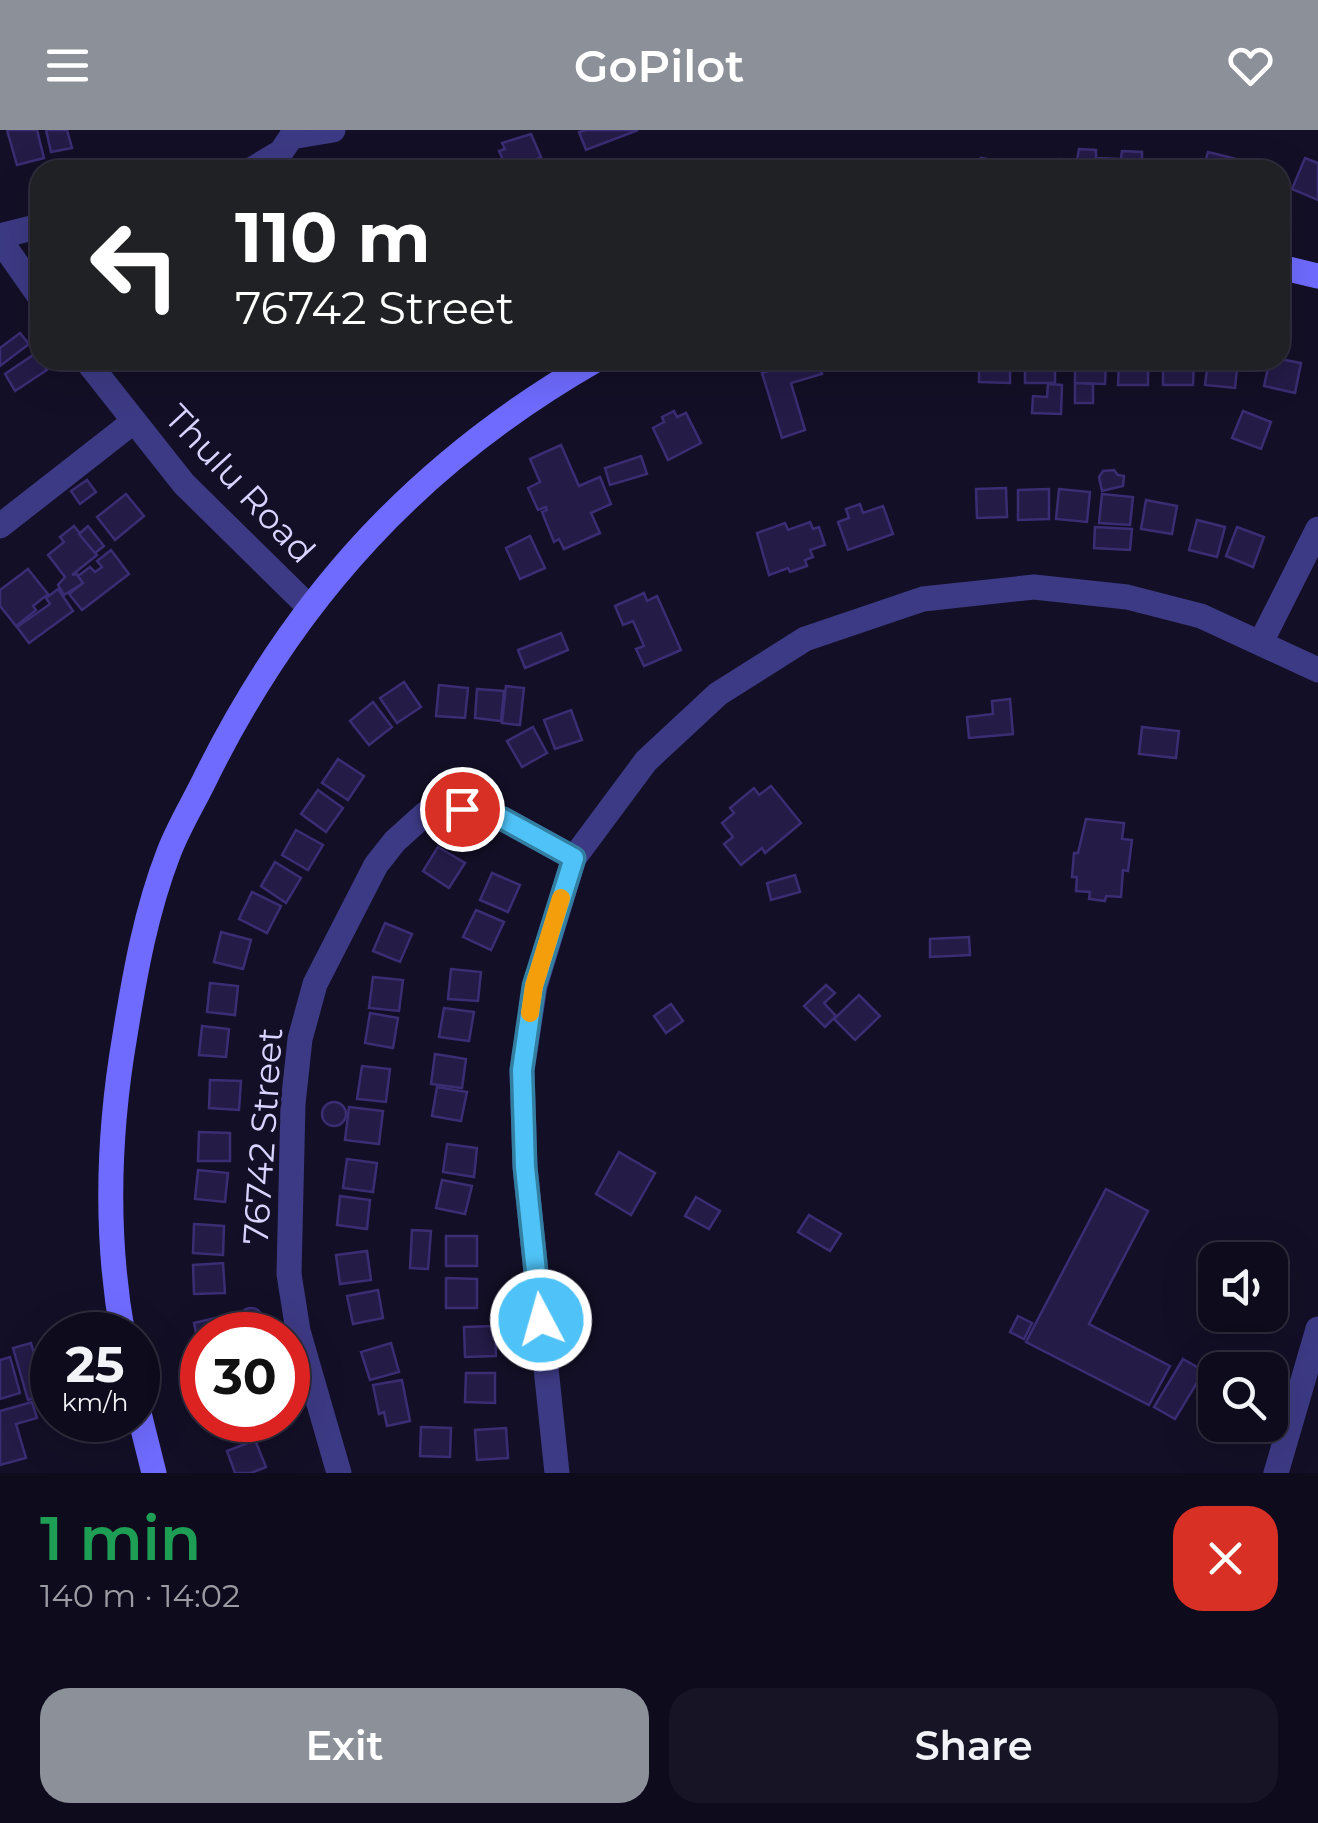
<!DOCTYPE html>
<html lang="en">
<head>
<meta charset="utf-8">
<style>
	:root { --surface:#0e0b1c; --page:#171425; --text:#f1f3f6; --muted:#9b9ba3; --line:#2e2b3b; --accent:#8c9099 }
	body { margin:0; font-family:Montserrat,sans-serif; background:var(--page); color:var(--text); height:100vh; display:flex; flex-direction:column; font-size:38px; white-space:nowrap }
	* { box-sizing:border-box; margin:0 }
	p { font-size:32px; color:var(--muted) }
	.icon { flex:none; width:55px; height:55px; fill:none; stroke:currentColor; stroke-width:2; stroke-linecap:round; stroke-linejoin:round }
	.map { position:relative; height:1343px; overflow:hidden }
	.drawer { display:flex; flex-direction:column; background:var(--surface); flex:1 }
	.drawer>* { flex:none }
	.guide { position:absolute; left:30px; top:30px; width:1260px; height:210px; border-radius:30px; box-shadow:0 10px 40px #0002,0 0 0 2px var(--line); background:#202124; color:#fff; overflow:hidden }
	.controls { position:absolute; left:1198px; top:1112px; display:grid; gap:20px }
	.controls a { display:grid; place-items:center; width:90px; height:90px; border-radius:20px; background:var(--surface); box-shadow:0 10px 40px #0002,0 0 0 2px var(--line); font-size:50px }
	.speed { position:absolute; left:30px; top:1182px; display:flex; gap:20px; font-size:50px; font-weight:700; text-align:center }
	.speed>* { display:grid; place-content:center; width:130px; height:130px; border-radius:50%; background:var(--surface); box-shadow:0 10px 40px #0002,0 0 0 2px var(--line); line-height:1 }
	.speed small { font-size:25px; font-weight:400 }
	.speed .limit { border:15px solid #d22; background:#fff; color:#111 }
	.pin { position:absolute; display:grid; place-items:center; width:85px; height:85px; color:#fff; margin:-42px; border:5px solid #fff; border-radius:50%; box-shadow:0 2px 10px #0007 }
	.me { position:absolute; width:110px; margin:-55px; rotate:354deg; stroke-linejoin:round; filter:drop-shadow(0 0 8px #0008) }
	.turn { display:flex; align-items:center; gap:35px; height:210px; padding:0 40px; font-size:45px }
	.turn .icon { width:130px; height:130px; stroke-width:2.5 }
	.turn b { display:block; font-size:70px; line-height:85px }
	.round { display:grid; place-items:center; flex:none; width:105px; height:105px; border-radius:30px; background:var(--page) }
	.overview { display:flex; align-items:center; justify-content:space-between; height:170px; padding:0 40px }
	h1 { font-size:60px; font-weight:600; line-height:75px; color:#1e9e55 }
	.action { display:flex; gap:20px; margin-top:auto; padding:20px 40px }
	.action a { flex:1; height:115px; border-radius:30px; background:var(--accent); color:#fff; font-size:40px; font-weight:600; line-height:115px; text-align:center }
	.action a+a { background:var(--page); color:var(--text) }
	header { display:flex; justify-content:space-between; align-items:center; height:130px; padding:0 40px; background:var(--accent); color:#fff; font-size:45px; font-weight:600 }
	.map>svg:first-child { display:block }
	.building { fill:#241b47; stroke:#3b2d73; stroke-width:2.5 }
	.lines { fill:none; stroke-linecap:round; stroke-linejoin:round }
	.street { stroke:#3d3a85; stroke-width:25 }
	.secondary { stroke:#6f6bff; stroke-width:25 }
	.route-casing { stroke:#337fa1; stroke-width:25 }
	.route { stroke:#4fc3f7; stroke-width:18 }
	.slow { stroke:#f59e0b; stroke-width:18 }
	.labels { text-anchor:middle; stroke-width:8; stroke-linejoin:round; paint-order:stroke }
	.street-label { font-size:35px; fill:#d9d4ff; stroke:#130f26 }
</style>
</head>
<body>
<header><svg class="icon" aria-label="menu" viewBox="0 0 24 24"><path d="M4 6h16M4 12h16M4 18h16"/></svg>GoPilot<svg class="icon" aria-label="heart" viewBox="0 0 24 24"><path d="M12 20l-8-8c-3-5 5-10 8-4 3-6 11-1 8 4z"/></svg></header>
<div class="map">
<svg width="1318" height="1343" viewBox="0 0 1318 1343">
	<rect width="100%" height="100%" fill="#130f26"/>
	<g class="building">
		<polygon points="7,0 37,0 44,28 17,35"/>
		<polygon points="46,0 67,0 72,18 51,22"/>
		<polygon points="638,0 586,20 579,2 586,0"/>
		<polygon points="531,4 541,27 514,39 510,30 504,32 499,21 505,19 502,13"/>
		<polygon points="1079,19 1096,20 1096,28 1121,29 1122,21 1142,22 1142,30 1155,31 1154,40 1059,40 1060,29 1077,30"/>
		<polygon points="1208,22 1248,32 1246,40 1203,40"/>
		<polygon points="981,28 1014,33 1013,40 979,40"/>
		<polygon points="1305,28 1318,33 1318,70 1292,59"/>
		<polygon points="20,203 29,214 0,236 0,218"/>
		<polygon points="36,223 47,240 15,261 5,244"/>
		<polygon points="1280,229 1301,233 1295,263 1264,256 1270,230"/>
		<polygon points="804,230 817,230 822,244 791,253 805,300 782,308 762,243"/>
		<polygon points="979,230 1010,230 1010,253 979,252"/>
		<rect x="1025" y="230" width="30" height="23"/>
		<polygon points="1075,230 1106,230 1105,254 1075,253"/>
		<polygon points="1119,230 1148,230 1148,255 1118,255"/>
		<polygon points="1163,230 1194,230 1193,255 1163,255"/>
		<polygon points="1208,230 1238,230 1235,258 1205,255"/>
		<polygon points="1075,253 1093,254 1093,273 1075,273"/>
		<polygon points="1048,254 1062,255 1061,284 1032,283 1033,266 1047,267"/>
		<polygon points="674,281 677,287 686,283 701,313 668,330 653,298 664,292 662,287"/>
		<polygon points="1243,281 1271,292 1261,319 1232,308"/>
		<polygon points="561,315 579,356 600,347 611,374 591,383 600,403 564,419 559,409 554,412 542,382 547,380 546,377 538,380 528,358 540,352 530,329"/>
		<polygon points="641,326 647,344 610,355 605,338"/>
		<polygon points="1114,340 1118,345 1124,346 1123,356 1102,361 1099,347 1103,341"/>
		<polygon points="87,350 96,362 80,374 71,361"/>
		<polygon points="1006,358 1007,387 977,388 976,359"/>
		<polygon points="1049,359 1049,389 1018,390 1018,360"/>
		<polygon points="1059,359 1090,362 1087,392 1056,389"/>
		<polygon points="126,364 144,386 115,410 97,387"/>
		<polygon points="1102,364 1133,367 1130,395 1099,393"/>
		<polygon points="1146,370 1177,376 1172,404 1141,399"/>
		<polygon points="860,374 863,383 883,376 893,404 848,420 838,392 849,388 846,379"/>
		<polygon points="1197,390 1225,397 1217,427 1189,420"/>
		<polygon points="810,392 813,399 819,397 825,415 810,420 813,427 805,430 807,436 790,442 788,438 769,445 757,403 785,393 788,400"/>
		<polygon points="74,396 97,425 72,445 77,444 83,453 64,465 58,455 65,447 48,425 64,412 60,407"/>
		<polygon points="88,396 104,416 95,423 79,404"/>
		<polygon points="1095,397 1132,399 1130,420 1094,418"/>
		<polygon points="1237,397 1264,407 1253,437 1226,426"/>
		<polygon points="530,406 545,438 520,449 506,418"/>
		<polygon points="111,420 129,444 82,480 69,464 83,453 78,446 90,437 95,442 102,437 97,431"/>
		<polygon points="28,439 48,464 33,476 36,480 16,496 0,476 0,460"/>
		<polygon points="58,459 73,481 29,513 17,497 50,474 46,468"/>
		<polygon points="644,463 647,471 657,466 681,520 644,536 636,519 644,516 633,491 623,495 615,476"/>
		<polygon points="561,503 568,520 525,538 518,520"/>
		<polygon points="404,552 421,577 397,593 380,568"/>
		<polygon points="439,555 468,558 465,588 436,586"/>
		<polygon points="506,556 524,558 520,595 502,593"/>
		<polygon points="477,559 504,561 501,591 475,588"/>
		<polygon points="1010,569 1013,604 969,608 967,587 993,584 992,571"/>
		<polygon points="373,572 392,597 369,615 350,591"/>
		<polygon points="571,580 582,610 555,619 544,590"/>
		<polygon points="533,597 547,623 522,637 507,611"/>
		<polygon points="1142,597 1179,601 1176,628 1139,624"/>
		<polygon points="338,629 364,646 348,670 322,653"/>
		<polygon points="771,656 801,693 765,723 762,718 741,735 724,714 733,707 722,693 734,683 730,678 754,658 759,665"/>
		<polygon points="318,660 343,678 326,702 301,684"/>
		<polygon points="1086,689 1124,693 1122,709 1132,710 1128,741 1123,740 1121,767 1106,766 1105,771 1089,769 1090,762 1076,761 1077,747 1072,747 1074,723 1078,723"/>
		<polygon points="296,700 323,715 308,740 282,725"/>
		<polygon points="438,717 465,733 449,758 423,741"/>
		<polygon points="275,732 301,748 286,773 261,756"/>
		<polygon points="492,743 520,755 508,782 480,770"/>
		<polygon points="795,745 800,762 771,770 767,753"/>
		<polygon points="252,762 281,776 267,803 239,789"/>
		<polygon points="476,780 504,792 491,820 463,807"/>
		<polygon points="385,793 412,804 400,832 373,821"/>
		<polygon points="221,802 251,810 243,839 214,832"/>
		<polygon points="969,807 970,825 930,827 930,809"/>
		<polygon points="451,839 481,842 478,871 448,869"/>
		<polygon points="373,847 403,850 399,881 369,878"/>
		<polygon points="210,853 238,856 235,885 207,882"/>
		<polygon points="826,855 835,863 824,873 836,886 825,897 804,876"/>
		<polygon points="859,865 880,886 855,910 834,889"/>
		<polygon points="671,874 683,891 666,903 654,886"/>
		<polygon points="444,878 474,882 469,911 439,907"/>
		<polygon points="370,883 398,888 393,918 365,913"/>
		<polygon points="202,896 229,899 226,927 199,925"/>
		<polygon points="435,924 466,929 462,958 431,954"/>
		<polygon points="362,936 390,939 386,972 357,969"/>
		<polygon points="210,950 241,951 239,980 209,978"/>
		<polygon points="437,957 467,962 461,991 432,986"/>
		<circle cx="334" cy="984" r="12"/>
		<polygon points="349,977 383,981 379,1014 345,1010"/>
		<polygon points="199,1002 230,1003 230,1031 198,1031"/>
		<polygon points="447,1014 477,1018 474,1047 443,1042"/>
		<polygon points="619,1022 655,1043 631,1085 596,1064"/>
		<polygon points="347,1029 377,1033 373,1062 343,1058"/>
		<polygon points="198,1040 228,1043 225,1072 195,1069"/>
		<polygon points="442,1050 472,1056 465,1084 436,1078"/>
		<polygon points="1106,1059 1148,1081 1089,1194 1170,1236 1149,1275 1026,1212"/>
		<polygon points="340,1066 370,1070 367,1099 337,1095"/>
		<polygon points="696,1067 720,1081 709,1099 685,1086"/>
		<polygon points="809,1085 841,1104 830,1121 798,1102"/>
		<polygon points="194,1094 224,1096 223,1125 193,1123"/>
		<polygon points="412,1100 431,1101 428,1139 410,1138"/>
		<rect x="446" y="1106" width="31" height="30"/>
		<polygon points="367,1121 371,1150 340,1154 336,1125"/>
		<polygon points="223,1133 225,1163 194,1164 193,1135"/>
		<polygon points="446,1148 477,1149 477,1178 446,1178"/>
		<polygon points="378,1160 383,1188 353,1194 347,1166"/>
		<circle cx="251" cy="1190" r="12"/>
		<polygon points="224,1186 228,1205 202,1205 200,1221 194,1193"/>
		<polygon points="1018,1186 1032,1193 1024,1209 1010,1202"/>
		<polygon points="495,1196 496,1226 465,1227 464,1197"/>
		<polygon points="31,1213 46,1265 28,1270 13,1218"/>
		<polygon points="391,1213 399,1242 370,1250 361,1222"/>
		<polygon points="10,1227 20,1263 0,1269 0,1230"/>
		<polygon points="1183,1229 1204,1241 1175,1289 1154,1277"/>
		<polygon points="466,1243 495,1243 495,1273 465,1272"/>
		<polygon points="402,1250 410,1291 387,1296 384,1282 379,1284 373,1255"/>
		<polygon points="32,1272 37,1288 16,1294 26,1328 0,1335 0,1281"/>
		<polygon points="226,1290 259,1290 261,1298 232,1307"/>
		<polygon points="421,1297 451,1298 450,1327 420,1326"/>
		<polygon points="506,1298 508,1328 477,1330 475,1300"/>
		<polygon points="255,1310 266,1337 251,1343 235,1343 227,1321"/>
	</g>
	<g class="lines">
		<g class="street">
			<polyline points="291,7 333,0"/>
			<polyline points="251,40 281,22 296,0"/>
			<polyline points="0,106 40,96"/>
			<polyline points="0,110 40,167"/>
			<polyline points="86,230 184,354 309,477"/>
			<polyline points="0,396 133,292"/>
			<polyline points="1261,512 1318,399"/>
			<polyline points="339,1343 298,1201 289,1144 293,974 300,909 315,854 376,735 395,711 425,684 462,679 503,689 574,728"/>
			<polyline points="557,1343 525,1037 522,940 535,856 574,728 646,631 718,564 805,509 923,469 1034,457 1127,467 1201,486 1318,540"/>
			<polyline points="1276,1343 1318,1199"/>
		</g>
		<g class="secondary">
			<polyline points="1280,137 1318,146"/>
			<path d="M123,1205C105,1106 108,1004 125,905C135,843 146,781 169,722C179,696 194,672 206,647C296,465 420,331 596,230"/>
			<polyline points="138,1279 154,1343"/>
		</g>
	</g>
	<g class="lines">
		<defs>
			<polyline id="route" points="462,679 503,689 574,728 534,856 522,940 525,1037 541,1190"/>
		</defs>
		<use href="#route" class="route-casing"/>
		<use href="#route" class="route"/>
		<polyline class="slow" points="530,883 534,856 561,768"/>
	</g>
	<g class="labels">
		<g class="street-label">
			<text transform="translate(240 354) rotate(47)" y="12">Thulu Road</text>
			<text transform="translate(263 1006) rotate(-86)" y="12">76742 Street</text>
		</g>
	</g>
</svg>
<div class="controls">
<a><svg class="icon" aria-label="sound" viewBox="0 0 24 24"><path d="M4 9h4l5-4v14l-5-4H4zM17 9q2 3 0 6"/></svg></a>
<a><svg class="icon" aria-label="search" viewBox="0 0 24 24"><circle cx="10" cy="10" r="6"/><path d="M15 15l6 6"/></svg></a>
</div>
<div class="speed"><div>25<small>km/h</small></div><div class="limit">30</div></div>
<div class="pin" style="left:462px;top:679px;background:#d93025"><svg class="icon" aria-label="arrive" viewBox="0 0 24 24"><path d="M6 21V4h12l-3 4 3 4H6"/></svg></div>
<svg class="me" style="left:541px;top:1190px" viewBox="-20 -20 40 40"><circle r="17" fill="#4fc3f7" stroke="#fff" stroke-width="3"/><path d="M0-11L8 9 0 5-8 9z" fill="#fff"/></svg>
<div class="guide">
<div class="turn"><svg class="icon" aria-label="left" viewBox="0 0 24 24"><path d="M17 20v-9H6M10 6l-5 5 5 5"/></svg><div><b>110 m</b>76742 Street</div></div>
</div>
</div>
<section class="drawer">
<div class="overview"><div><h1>1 min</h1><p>140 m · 14:02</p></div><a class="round" style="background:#d93025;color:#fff"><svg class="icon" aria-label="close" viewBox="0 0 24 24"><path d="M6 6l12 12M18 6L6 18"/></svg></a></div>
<div class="action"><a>Exit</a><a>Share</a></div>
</section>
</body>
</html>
